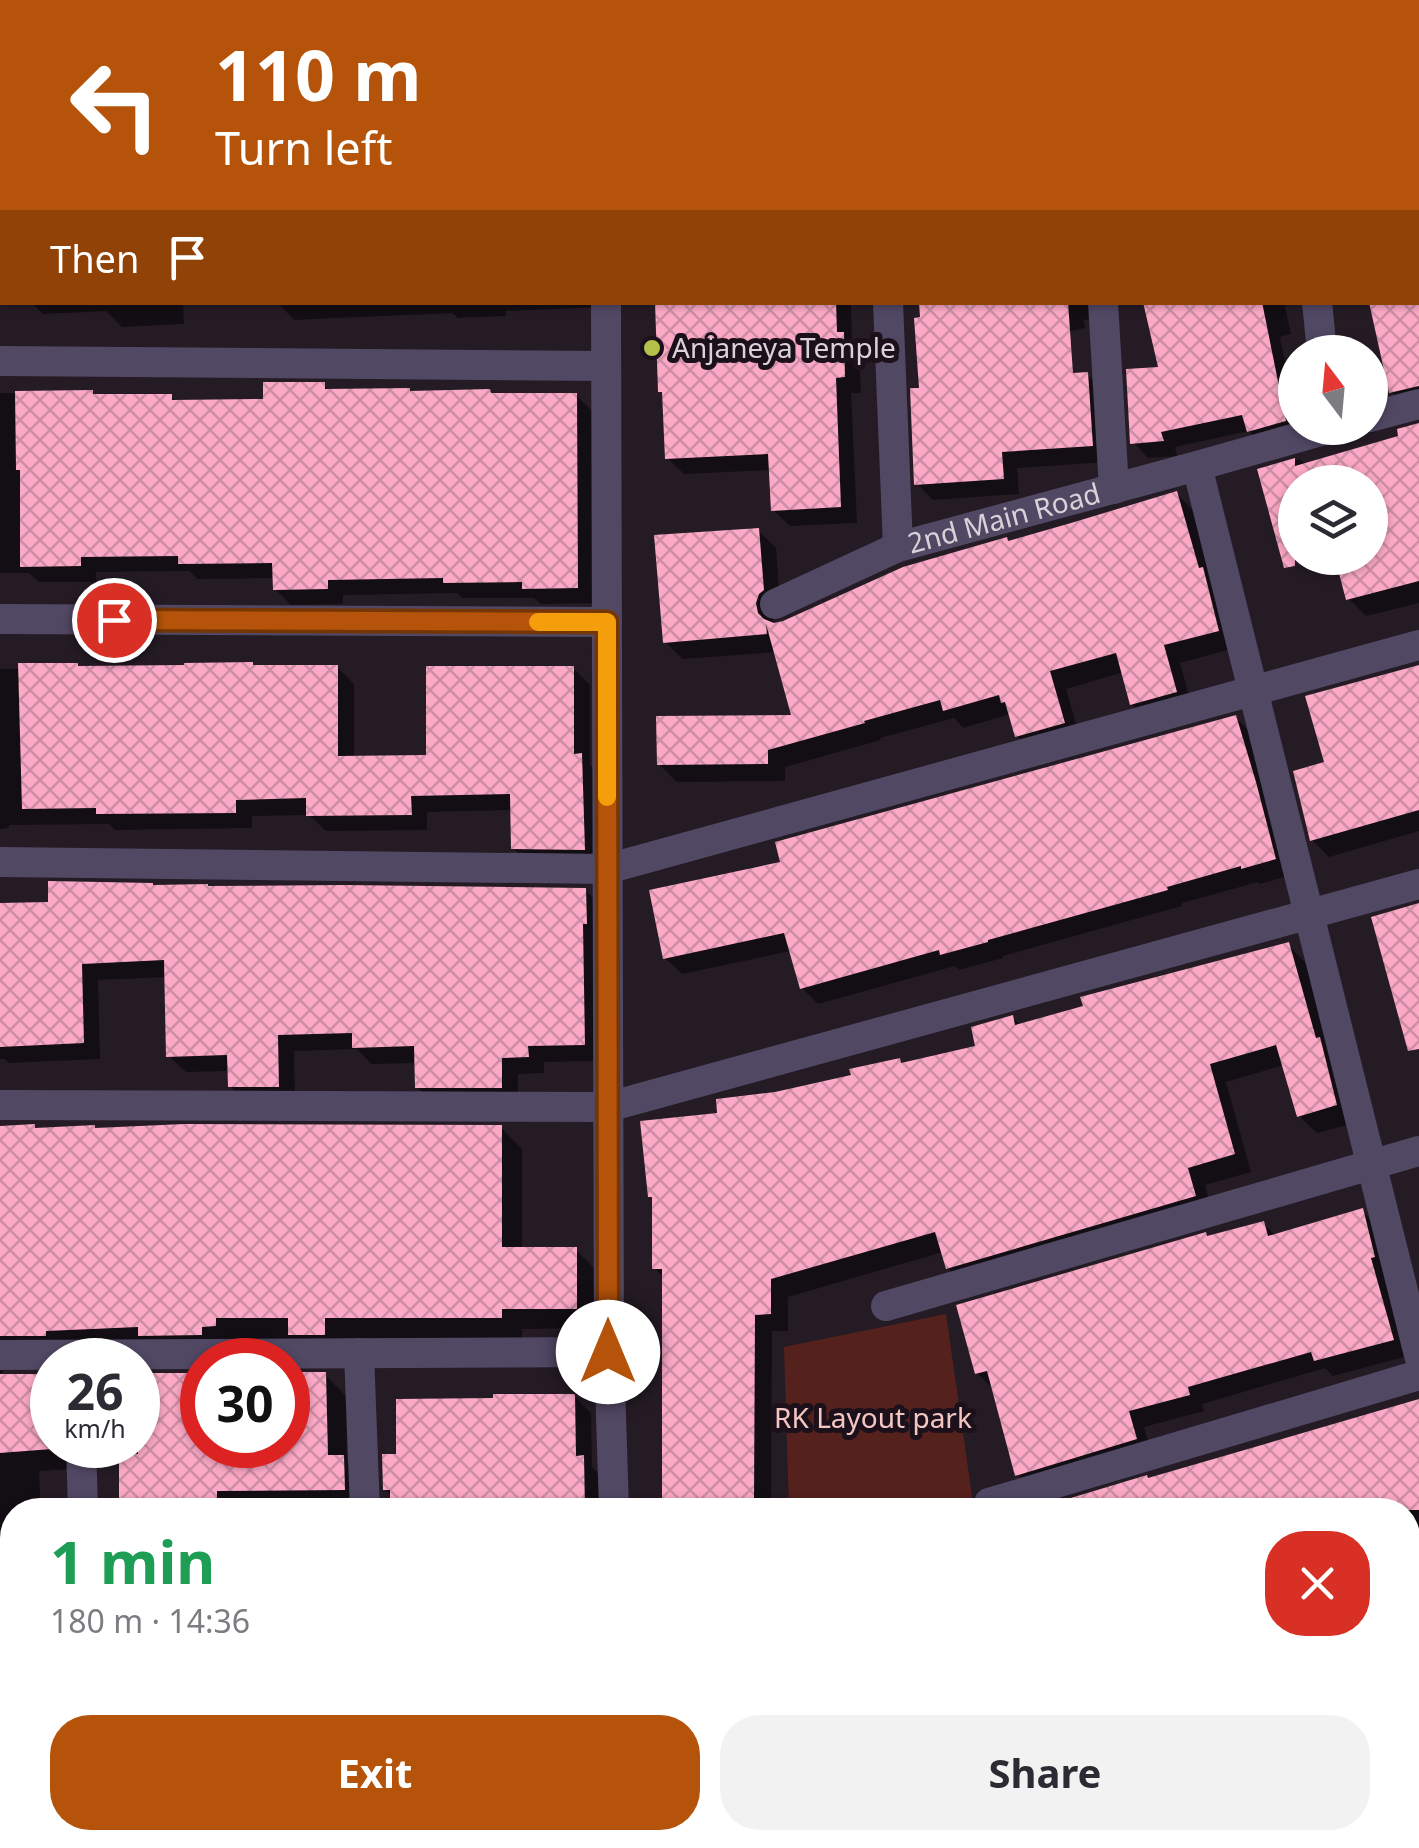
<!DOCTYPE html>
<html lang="en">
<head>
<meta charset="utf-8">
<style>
	:root { --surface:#fff; --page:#f2f2f3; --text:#2b2b33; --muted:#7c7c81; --accent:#b45309 }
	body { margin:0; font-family:"Noto Sans",sans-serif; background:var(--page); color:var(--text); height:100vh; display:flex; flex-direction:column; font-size:38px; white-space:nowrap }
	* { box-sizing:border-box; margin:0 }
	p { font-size:32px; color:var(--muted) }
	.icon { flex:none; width:55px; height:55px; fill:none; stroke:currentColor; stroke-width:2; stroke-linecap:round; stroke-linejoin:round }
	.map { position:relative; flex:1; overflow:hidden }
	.details { position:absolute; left:0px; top:1498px; width:1420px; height:352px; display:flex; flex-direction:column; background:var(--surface); border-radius:40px 40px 0 0; box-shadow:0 2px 8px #0004 }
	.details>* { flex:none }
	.banner { position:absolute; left:0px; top:0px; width:1420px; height:305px; box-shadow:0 2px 8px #0004; background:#b45309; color:#fff; overflow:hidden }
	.needle { width:65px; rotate:344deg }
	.fabs { position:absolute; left:1278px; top:335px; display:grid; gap:20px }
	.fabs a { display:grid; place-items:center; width:110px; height:110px; border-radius:50%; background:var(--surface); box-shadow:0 2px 8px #0004; font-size:50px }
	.speed { position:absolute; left:30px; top:1338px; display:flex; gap:20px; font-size:50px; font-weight:700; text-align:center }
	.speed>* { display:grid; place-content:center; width:130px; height:130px; border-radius:50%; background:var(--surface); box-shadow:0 2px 8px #0004; line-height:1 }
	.speed small { font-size:25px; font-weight:400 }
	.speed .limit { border:15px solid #d22; background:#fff; color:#111 }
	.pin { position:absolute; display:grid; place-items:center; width:85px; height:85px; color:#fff; margin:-42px; border:5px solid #fff; border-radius:50%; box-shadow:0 2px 10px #0007 }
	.me { position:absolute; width:110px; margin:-55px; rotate:0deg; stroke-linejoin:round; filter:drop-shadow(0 0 8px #0008) }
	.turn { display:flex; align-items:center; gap:35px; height:210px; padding:0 50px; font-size:45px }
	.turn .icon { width:130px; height:130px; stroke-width:2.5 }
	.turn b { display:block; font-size:70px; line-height:85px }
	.then { display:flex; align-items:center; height:95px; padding:0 50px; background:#0003; gap:20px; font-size:38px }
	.round { display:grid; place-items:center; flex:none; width:105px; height:105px; border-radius:40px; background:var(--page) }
	.overview { display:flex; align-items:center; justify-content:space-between; height:170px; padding:0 50px }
	h1 { font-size:60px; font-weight:700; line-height:75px; color:#1e9e55 }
	.button { display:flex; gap:20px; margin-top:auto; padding:20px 50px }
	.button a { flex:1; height:115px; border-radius:40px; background:var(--accent); color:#fff; font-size:40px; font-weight:700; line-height:115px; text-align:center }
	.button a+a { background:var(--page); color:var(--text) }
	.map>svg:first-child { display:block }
	.park { fill:#55211d }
	.shadow { fill:#0007 }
	.building { fill:url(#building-cross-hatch) }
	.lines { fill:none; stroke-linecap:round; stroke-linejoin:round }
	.street { stroke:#514864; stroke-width:30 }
	.route-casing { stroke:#753606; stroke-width:25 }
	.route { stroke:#b45309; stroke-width:18 }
	.slow { stroke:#f59e0b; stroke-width:18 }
	.poi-dot { fill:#b5c249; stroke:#1c111b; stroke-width:4 }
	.labels { text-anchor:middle; stroke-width:10; stroke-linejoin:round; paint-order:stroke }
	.poi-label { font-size:28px; fill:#dad2d9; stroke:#1c111b; text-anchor:start }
	.street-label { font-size:28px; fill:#dad2d9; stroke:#1c111b }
	.park-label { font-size:28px; fill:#f4c6c1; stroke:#1c111b }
</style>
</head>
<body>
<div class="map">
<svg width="1419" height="1848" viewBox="0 0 1419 1848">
	<defs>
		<pattern id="building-cross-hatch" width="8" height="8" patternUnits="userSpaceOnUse" patternTransform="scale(2.5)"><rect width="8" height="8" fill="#fca9c6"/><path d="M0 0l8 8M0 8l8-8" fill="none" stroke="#cd8ea5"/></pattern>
	</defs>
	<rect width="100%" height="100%" fill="#251b25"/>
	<polygon class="park" points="946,1314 974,1510 789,1510 784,1347"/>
	<g class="shadow">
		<polygon points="0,0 30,0 30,2 2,2 2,32 0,32"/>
		<polygon points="182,0 365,0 362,2 185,2"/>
		<rect x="421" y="0" width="184" height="2"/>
		<rect x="628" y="0" width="216" height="2"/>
		<rect x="898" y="0" width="173" height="2"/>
		<polygon points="1129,0 1247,0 1248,2 1129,2"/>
		<polygon points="1306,0 1419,0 1419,147 1418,2 1306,2"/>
		<rect x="0" y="86" width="2" height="116"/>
		<polygon points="1418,204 1419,406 1408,408 1391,391 1418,302"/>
		<polygon points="31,302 183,302 184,324 122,327 106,311 43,314"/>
		<polygon points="600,302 600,307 506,311 506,316 458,318 452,313 294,320 277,302"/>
		<polygon points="656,302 851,302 852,344 859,351 861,393 851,393 857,523 790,526 773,510 771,470 684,474 667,458"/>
		<polygon points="921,302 1090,302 1091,319 1084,320 1085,328 941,359"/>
		<polygon points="1146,302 1284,302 1291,334 1280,337 1295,410 1295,428 1264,447 1249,431 1175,447 1177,456 1148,458 1133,442 1161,369"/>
		<polygon points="1087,374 1104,391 1108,462 1017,468 1019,494 933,500 917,484"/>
		<polygon points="324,385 330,391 576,395 593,412 594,603 541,604 534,598 462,598 457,593 343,595 343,604 291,605 275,589 275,578 197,579 189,571 96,572 96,582 39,582 29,573 0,573 0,393 92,393 95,396 171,396 177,402 265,402"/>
		<polygon points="1419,425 1419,603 1366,616 1349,599 1337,558 1370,558 1370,482 1295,482 1295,555 1260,470 1300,459 1306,465 1401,437"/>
		<polygon points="1177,494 1194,511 1235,648 1180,663 1193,710 1150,722 1132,704 1124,672 1066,689 1081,741 1035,754 1017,736 1011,714 963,728 954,718 880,738 881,740 785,767 785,781 677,782 659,764 795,718 776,652 683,659 665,642 758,530 776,548 780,608 776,612 772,626 1007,540 1010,543"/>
		<polygon points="337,667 354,684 354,758 428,757 573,668 590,685 590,765 598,773 601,866 530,865 513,848 513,810 427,812 427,830 326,831 309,815 252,816 252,828 115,830 109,824 9,825 9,828 0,829 0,669"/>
		<polygon points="1419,667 1419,831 1329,857 1312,840 1327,764"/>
		<polygon points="1236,718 1252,734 1291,875 1260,884 1258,882 1182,903 1182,906 1003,956 1003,958 959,970 955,966 818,1004 802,988 791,951 682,974 665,958 783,864"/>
		<polygon points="154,887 585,890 602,907 601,1061 544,1062 544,1073 518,1074 518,1104 434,1103 417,1087 417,1063 371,1064 357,1049 294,1051 295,1103 247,1103 230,1086 230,1071 186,1072 169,1056 167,977 98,980 100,1059 8,1063 5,1059 0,1059 0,906 51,905"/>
		<polygon points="1288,945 1306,963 1354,1123 1317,1133 1299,1116 1284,1065 1226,1082 1251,1172 1205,1185 1213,1214 966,1286 948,1268 943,1252 788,1297 788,1331 772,1331 771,1510 665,1510 664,1278 654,1268 654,1200 650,1196 720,1115 776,1095 854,1077 899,1061 903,1065 978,1048 1012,1018 1021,1026"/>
		<polygon points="0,1128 97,1131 501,1128 522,1149 522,1249 576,1250 597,1271 597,1328 522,1329 522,1338 345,1338 345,1355 3,1368 2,1376 47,1376 52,1382 52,1445 71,1445 72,1469 39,1471 41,1510 12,1510 12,1734 0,1730"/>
		<polygon points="1362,1211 1378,1227 1408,1356 1333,1376 1325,1368 1202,1404 1204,1411 1144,1427 1152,1456 1034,1491 1018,1474 992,1388 977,1373 1208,1238 1263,1223 1276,1236"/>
		<polygon points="202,1375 202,1445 288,1445 288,1375 325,1375 346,1396 347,1462 364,1478 365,1510 124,1510 122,1508 130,1445 138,1445 138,1376"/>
		<polygon points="574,1396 591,1413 592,1467 600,1475 600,1510 402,1510 385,1489 399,1457"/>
		<polygon points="1419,1403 1419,1604 1408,1606 1408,1510 1041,1510"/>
		<polygon points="1419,1624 1419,1806 1408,1809 1408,1644 1410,1643 1408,1625"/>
		<polygon points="16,1838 143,1838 141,1848 16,1848 13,1845"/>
		<polygon points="200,1838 260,1838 258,1848 236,1848 218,1840"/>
		<polygon points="413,1838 633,1838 624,1848 413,1848"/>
		<polygon points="644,1838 721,1838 720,1848 645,1848"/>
		<polygon points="795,1838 895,1838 897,1848 797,1848"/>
		<polygon points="953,1838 1240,1838 1203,1848 956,1848"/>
		<polygon points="1291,1838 1331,1838 1300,1846"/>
	</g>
	<g class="building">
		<polygon points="655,302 836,302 837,332 844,332 845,377 836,378 841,507 771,511 768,454 665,459 662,392 658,392"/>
		<polygon points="919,302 1068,302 1073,373 1088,372 1093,446 1002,452 1004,479 914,485 910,388 919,388 914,318 920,317"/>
		<polygon points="1143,302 1262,302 1286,421 1247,432 1242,415 1161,432 1164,441 1130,444 1126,369 1158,367"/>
		<polygon points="1369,302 1419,302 1419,386 1389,393"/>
		<polygon points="263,382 325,382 325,389 410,388 410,391 490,389 491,393 577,393 578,588 522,589 522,582 443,583 443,578 328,580 328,589 273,590 272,563 178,564 178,556 81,557 81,566 20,567 20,470 16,470 15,391 93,390 93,394 172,394 172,400 263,399"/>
		<polygon points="1419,423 1419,581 1346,600 1335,558 1370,558 1370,482 1295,482 1295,566 1284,568 1257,469 1295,458 1295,466 1398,436 1397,429"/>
		<polygon points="1177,491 1199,568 1203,567 1219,631 1164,645 1177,692 1130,705 1116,653 1050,671 1065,723 1015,737 1005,702 1001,703 999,695 943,711 940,700 864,721 865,723 768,750 768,764 657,765 656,716 791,715 766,624 767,634 663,643 654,535 759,528 764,590 759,594 756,603 758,613 764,619 774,623 783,621 903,567 1007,537 1008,541 1071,523"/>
		<polygon points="253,662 253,665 338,665 338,756 426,755 426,666 574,666 574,754 582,753 585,850 511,849 510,794 411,796 412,815 306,816 306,798 236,800 236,813 96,814 96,808 22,809 18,663 78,663 78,666 184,665 184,663"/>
		<polygon points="1419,665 1419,810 1310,841 1293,771 1324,762 1305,696"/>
		<polygon points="1236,715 1256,782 1276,859 1241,869 1241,866 1167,887 1168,890 988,940 988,942 940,955 939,950 800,989 784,933 663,959 649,890 780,862 775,842"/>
		<polygon points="48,881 153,883 153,885 208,884 208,886 344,885 586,888 587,924 583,924 585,1045 528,1046 529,1057 502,1058 502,1088 415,1088 414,1046 352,1048 352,1033 278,1035 279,1087 228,1087 227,1055 166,1057 164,960 82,964 84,1043 0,1047 0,903 48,902"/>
		<polygon points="1419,903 1419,1049 1408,1051 1371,917"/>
		<polygon points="1289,942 1316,1038 1320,1037 1337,1105 1297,1117 1276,1045 1210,1064 1235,1154 1188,1168 1196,1196 946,1269 935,1232 771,1279 771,1314 755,1315 754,1500 662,1500 662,1269 652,1269 652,1197 648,1197 640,1121 717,1113 716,1099 775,1092 851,1075 849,1069 900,1058 901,1063 975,1046 971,1027 1013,1015 1015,1025 1083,1006 1080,997"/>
		<polygon points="35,1124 35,1128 95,1125 95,1128 184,1124 502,1125 502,1247 577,1247 577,1309 502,1309 502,1318 325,1318 325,1335 288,1335 288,1318 216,1318 216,1326 202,1327 202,1335 138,1336 138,1327 46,1331 46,1336 0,1336 0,1126"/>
		<polygon points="1363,1208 1375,1257 1371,1258 1394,1340 1314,1361 1311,1352 1188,1387 1190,1395 1129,1411 1137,1439 1015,1476 987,1371 975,1374 956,1305 1206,1232 1207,1236 1264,1221 1268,1236"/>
		<polygon points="288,1372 326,1372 328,1455 344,1455 345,1490 217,1491 217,1508 119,1509 119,1454 138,1454 138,1373 202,1373 202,1445 288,1445"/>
		<polygon points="0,1374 48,1374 52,1449 0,1453"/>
		<polygon points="493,1394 575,1394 576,1456 584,1455 585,1510 494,1510 494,1500 390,1502 390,1490 383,1490 382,1454 396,1454 396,1399 493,1398"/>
		<polygon points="1419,1399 1419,1510 1031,1510 1147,1475 1148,1478 1217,1458"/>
	</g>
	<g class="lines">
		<g class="street">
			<polyline points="874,0 875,2"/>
			<polyline points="1085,0 1085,2"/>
			<polyline points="1284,0 1285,2"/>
			<polyline points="118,2 118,0"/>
			<polyline points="357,2 357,0"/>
			<polyline points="607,2 607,0"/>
			<polyline points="0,52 2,52"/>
			<polyline points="606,302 609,1352 614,1510"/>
			<path id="s1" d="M888,302L898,547L1197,466L1331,428"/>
			<polyline points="1103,302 1114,489"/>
			<polyline points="1317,302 1322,352"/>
			<polyline points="0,361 606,366"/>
			<polyline points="1370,417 1419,404"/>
			<polyline points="1197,466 1419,1355"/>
			<polyline points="775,604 898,547"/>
			<polyline points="0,619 607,622"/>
			<polyline points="0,862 607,869 1419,645"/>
			<polyline points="0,1105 608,1107 1419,884"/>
			<polyline points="886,1306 1419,1151"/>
			<polyline points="359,1353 365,1510"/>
			<polyline points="0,1355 609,1352"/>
			<polyline points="81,1445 83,1510"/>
			<polyline points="989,1503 1419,1375"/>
			<polyline points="1408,1605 1419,1602"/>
			<polyline points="0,1762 12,1767"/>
			<polyline points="189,1838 215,1848"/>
			<polyline points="379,1838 379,1848"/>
			<polyline points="624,1838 624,1848"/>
			<polyline points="902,1838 905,1848"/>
			<polyline points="156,1848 159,1838"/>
			<polyline points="1372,1848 1419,1840"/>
		</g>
	</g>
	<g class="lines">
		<defs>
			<polyline id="route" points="114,620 607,622 608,1352"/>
		</defs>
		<use href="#route" class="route-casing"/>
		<use href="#route" class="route"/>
		<polyline class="slow" points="538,622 607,622 607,797"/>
	</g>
	<circle class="poi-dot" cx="652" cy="348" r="10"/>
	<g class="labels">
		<g class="poi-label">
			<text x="672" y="358">Anjaneya Temple</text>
		</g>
		<g class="street-label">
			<text dy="10" stroke="none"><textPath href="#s1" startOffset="355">2nd Main Road</textPath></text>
		</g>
		<g class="park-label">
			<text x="873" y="1428">RK Layout park</text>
		</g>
	</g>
</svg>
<div class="fabs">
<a><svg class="needle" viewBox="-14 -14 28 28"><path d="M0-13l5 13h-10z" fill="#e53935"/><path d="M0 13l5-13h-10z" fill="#7c7c81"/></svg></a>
<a><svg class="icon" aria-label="layers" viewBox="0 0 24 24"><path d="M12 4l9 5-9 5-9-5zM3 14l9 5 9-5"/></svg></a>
</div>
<div class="speed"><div>26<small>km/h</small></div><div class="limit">30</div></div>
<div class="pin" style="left:114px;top:620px;background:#d93025"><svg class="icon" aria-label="arrive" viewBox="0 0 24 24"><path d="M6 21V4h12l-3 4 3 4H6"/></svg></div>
<svg class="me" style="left:608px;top:1352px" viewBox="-20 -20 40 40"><circle r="19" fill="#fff"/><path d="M0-13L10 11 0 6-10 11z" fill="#b45309"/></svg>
<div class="banner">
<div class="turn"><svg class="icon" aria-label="left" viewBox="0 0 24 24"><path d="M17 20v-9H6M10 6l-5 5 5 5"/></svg><div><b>110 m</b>Turn left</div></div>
<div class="then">Then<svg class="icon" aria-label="arrive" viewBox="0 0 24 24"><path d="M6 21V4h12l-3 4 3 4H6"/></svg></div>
</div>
<section class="details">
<div class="overview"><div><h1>1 min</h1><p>180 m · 14:36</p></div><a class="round" style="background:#d93025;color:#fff"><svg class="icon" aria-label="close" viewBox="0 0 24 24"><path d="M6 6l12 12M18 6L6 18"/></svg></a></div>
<div class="button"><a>Exit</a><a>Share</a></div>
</section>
</div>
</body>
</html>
